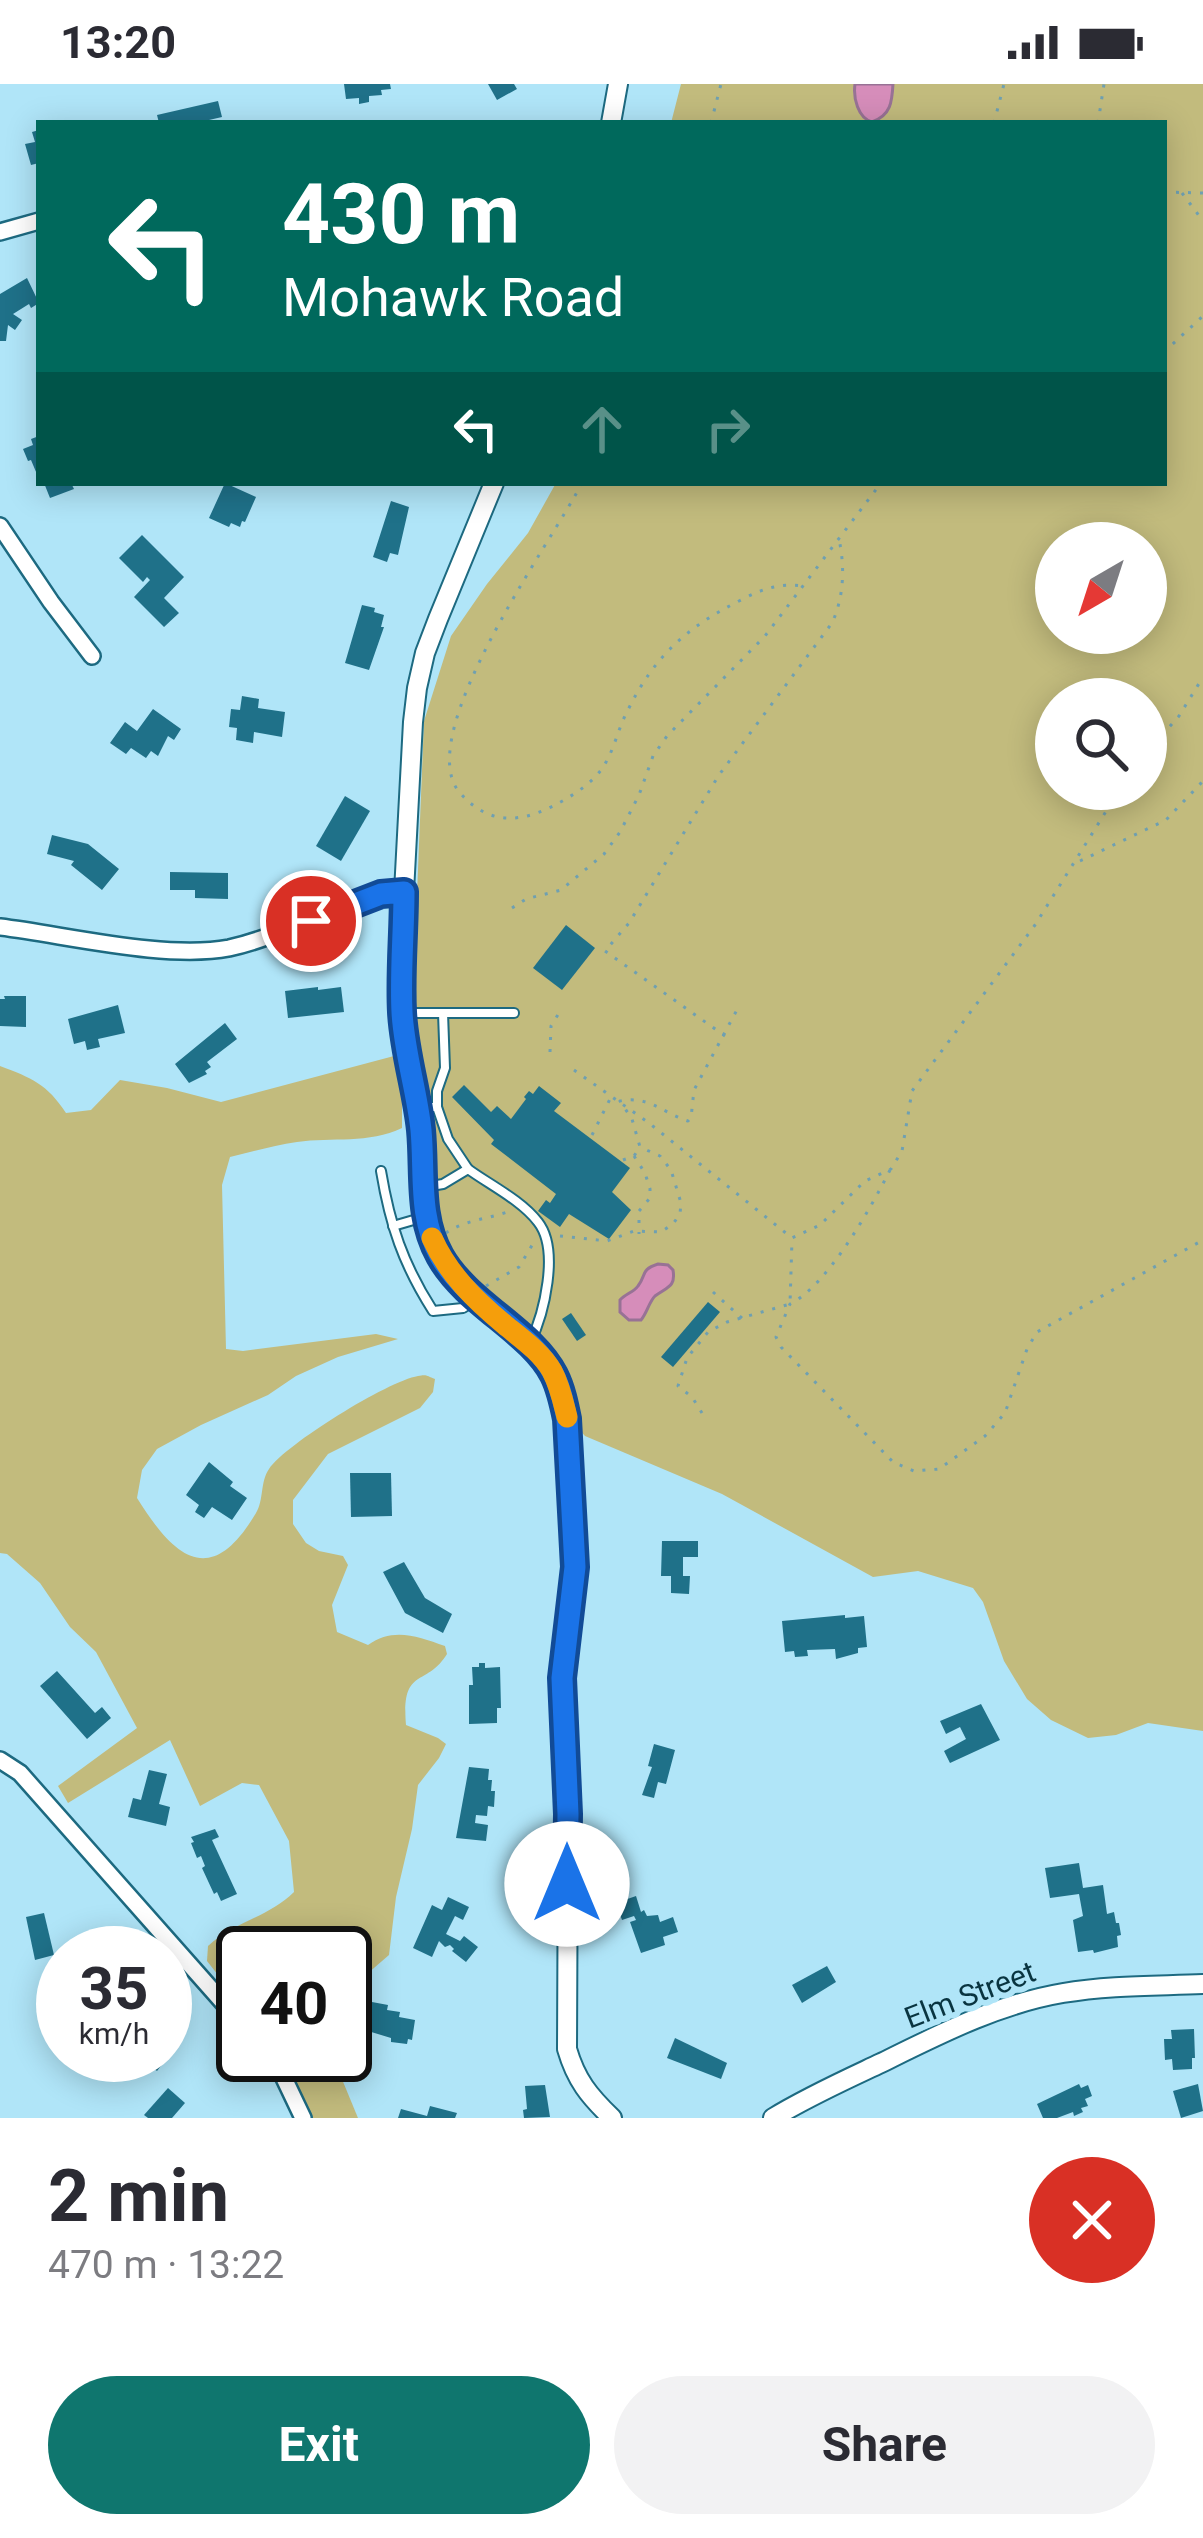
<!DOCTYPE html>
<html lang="en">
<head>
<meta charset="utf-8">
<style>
	:root { --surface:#fff; --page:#f2f2f3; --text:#2b2b33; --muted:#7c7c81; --accent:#0f766e }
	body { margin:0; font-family:Roboto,sans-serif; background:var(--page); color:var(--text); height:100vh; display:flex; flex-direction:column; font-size:45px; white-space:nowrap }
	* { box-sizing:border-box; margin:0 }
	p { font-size:39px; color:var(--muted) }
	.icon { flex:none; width:66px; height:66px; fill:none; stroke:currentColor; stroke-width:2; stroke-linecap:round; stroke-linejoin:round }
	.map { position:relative; height:2034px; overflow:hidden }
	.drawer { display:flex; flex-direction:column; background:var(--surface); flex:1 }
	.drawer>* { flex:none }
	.banner { position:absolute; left:36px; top:36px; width:1131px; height:366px; border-radius:0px; box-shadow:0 6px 30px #0003; background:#00695c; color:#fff; overflow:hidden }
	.needle { width:78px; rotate:219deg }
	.tools { position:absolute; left:1035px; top:438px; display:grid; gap:24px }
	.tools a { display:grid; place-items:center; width:132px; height:132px; border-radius:50%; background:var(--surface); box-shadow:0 6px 30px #0003; font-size:60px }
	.speed { position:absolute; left:36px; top:1842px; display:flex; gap:24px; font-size:60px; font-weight:700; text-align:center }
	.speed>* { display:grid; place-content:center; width:156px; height:156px; border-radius:50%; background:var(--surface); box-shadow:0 6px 30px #0003; line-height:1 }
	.speed small { font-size:30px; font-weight:400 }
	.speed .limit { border:6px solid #111; border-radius:18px; background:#fff; color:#111 }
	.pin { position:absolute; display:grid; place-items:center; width:102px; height:102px; color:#fff; margin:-51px; border:6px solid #fff; border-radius:50%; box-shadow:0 3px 12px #0007 }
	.me { position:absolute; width:132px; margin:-66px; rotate:0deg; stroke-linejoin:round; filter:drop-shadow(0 0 9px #0008) }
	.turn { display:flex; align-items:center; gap:42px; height:252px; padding:0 48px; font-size:54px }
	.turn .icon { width:156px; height:156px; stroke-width:2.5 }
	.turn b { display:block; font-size:84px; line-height:102px }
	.lanes { display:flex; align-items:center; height:114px; padding:0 48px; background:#0003; justify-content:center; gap:60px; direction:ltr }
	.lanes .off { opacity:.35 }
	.round { display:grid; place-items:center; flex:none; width:126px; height:126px; border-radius:63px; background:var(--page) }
	.headline { display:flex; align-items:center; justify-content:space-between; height:204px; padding:0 48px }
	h1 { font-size:72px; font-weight:700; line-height:90px }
	.cta { display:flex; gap:24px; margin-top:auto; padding:24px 48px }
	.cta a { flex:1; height:138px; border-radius:72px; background:var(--accent); color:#fff; font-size:48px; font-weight:700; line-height:138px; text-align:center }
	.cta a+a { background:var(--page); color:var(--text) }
	.status { display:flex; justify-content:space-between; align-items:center; height:84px; padding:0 60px; background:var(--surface); direction:ltr }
	.status svg { height:33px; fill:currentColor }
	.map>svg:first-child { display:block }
	.green { fill:#c2bb7d; fill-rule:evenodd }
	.water { fill:#d68dba; stroke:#987295; stroke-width:3 }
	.building { fill:#1f7189 }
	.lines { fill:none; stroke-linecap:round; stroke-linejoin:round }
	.service-casing { stroke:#1d6a81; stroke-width:12 }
	.minor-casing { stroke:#1d6a81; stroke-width:20 }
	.tertiary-casing { stroke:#1d6a81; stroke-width:22 }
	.path { stroke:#6fa0b1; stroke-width:3; stroke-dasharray:3 9; stroke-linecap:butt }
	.service { stroke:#fff; stroke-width:8 }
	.minor { stroke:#fff; stroke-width:15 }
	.tertiary { stroke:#fff; stroke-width:18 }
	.route-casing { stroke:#114b97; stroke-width:30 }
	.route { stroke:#1a73e8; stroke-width:21 }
	.slow { stroke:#f59e0b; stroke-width:21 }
	.labels { text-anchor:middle; stroke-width:12; stroke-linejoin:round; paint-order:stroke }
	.street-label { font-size:30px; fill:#093440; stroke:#b0e5f8 }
</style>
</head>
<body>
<div class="status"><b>13:20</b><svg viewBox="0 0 49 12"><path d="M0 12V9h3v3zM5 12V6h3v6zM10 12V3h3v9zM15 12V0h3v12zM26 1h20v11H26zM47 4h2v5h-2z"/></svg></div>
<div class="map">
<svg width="1203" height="2034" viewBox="0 0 1203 2034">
	<rect width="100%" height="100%" fill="#b0e5f8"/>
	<g class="green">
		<path d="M681,0H1203V1647L1148,1639L1116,1651L1088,1654L1051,1636L1027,1615L1004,1577L983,1518L973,1504L918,1487L873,1493L722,1410L585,1352C569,1335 572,1304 560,1283C547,1259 522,1241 501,1223C475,1200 454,1173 439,1141L413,909L424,637L451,552L487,500L528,449L556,399H1164V39H671ZM1056,459H1146V549H1056ZM1056,615H1146V705H1056Z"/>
		<path d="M394,972L402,986V1044C369,1060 332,1053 297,1058C274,1061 252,1068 230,1073L222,1101L226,1265L243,1267L376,1250L398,1255L338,1273L296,1292L268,1311L201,1341L157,1365L142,1386L137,1414C175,1475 211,1505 256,1429C264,1416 260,1398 269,1385C286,1360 388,1297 418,1292C427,1290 427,1292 435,1295L433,1308L420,1324L328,1370L293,1416V1440L306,1459L319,1467L343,1472L348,1481L332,1521L337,1548L368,1561C393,1543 417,1552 445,1562L447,1570C426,1604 401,1582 406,1641L438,1654L446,1660L439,1674L418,1701L412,1745L396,1813L389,1871L345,1909V1869H243V1923L207,1877L208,1862C234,1838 269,1833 294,1808L289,1757L259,1701L242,1699L200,1722L170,1656L68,1719L58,1702L137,1644L96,1568L70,1543L40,1499L7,1470L0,1469V982C32,994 47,1000 66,1029L91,1026L120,996L167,1004L221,1018Z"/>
		<polygon points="281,1971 332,1971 358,2034 311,2034"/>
	</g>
	<g class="water">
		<path d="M855,0H893C892,18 891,31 872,38C858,34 853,14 855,0Z"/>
		<path d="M658,1180L668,1181L673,1186C676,1203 667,1203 655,1212C649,1218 647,1229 641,1236H629L620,1228V1216C625,1210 634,1208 638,1202C647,1190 640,1186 658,1180Z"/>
	</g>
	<g class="building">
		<polygon points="344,0 390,0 391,5 381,6 382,11 369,12 369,18 359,20 359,14 346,15"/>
		<polygon points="488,0 514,0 517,5 497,16"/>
		<polygon points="218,17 222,33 196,39 159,39 157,31"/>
		<polygon points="39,46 39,79 31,81 25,60 35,58 32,48"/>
		<polygon points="27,194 39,219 31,224 29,220 13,230 22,236 15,246 8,241 6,257 0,257 0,210"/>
		<polygon points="39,352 39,395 31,376 28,377 23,365 33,361 31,355"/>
		<polygon points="44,399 71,399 74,405 50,414"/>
		<polygon points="225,399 256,413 245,438 242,437 240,443 231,439 229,443 209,434"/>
		<polygon points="391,417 409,423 398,471 390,469 387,478 373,473"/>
		<polygon points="142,451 184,493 164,514 179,529 164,543 134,513 150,496 147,493 143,498 119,474"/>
		<polygon points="362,521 375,524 374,528 384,531 381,543 384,543 369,586 345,579"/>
		<polygon points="242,612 259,615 258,624 285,628 282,653 254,648 253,659 236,656 237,644 229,643 231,625 240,626"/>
		<polygon points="153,625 181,645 174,656 168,652 158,672 151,667 146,674 131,664 126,670 110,659 125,638 137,647"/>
		<polygon points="345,712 370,727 341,777 316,762"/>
		<polygon points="52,751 88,760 119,785 102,806 71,781 74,777 47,770"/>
		<polygon points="170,788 228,789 228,815 195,814 195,806 170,806"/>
		<polygon points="566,841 595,864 562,906 533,884"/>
		<polygon points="318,903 318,906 341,903 344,928 288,934 285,907"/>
		<polygon points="4,912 26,912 26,943 0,942 0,915 5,915"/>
		<polygon points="118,921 125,949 98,955 100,963 87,966 85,957 74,960 68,935"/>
		<polygon points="225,939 237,955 207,978 211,983 205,987 207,990 189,999 175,980"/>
		<polygon points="464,1001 491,1028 497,1022 511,1035 526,1015 524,1013 529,1007 533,1010 539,1002 561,1019 554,1027 630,1084 612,1108 631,1126 609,1155 569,1130 560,1143 538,1127 546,1116 550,1119 556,1110 491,1060 494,1056 452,1013"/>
		<polygon points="708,1218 720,1228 673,1283 661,1273"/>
		<polygon points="571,1229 586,1251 577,1257 562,1235"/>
		<polygon points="209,1378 233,1398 230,1402 247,1414 232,1436 212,1423 204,1434 195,1428 199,1421 186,1411"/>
		<polygon points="350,1389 391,1389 392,1432 351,1433"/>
		<polygon points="662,1457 698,1457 698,1473 683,1473 683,1492 690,1492 689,1510 671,1509 671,1492 661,1492"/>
		<polygon points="404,1478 425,1514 452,1530 443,1549 405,1529 383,1488"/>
		<polygon points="845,1531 845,1534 864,1532 867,1563 858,1564 858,1569 836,1575 835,1565 807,1566 808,1572 795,1573 794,1567 785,1568 782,1537"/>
		<polygon points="479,1579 485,1579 485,1584 500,1583 501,1624 497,1624 497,1639 469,1640 469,1601 473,1601 472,1583 479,1583"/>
		<polygon points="57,1587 95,1629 102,1623 111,1634 87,1655 40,1602"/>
		<polygon points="981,1620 1000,1656 950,1679 944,1667 966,1655 960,1643 946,1650 940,1637"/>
		<polygon points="654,1660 675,1666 666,1700 658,1698 654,1714 642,1711 652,1683 648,1682"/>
		<polygon points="469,1683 489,1685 488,1696 492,1696 491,1707 495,1707 494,1723 488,1722 487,1732 476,1731 475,1739 488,1741 486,1757 456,1754"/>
		<polygon points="149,1686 167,1690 159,1720 170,1723 166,1742 128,1733 133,1714 141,1716"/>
		<polygon points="215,1745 219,1753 212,1756 237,1810 221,1817 217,1808 214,1810 202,1784 205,1782 201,1772 197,1774 191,1759 194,1758 191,1753"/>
		<polygon points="1079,1779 1083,1804 1103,1801 1107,1830 1114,1828 1116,1839 1119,1839 1121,1851 1117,1852 1118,1863 1094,1869 1093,1866 1078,1868 1073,1836 1083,1832 1079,1810 1050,1814 1045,1784"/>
		<polygon points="636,1812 641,1828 644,1826 647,1832 658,1831 660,1838 673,1833 678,1848 663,1853 665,1861 641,1869 630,1838 636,1836 634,1832 622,1836 616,1819"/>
		<polygon points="448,1813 469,1823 463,1836 455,1832 446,1850 460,1857 464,1852 478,1863 466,1878 452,1867 454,1865 450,1861 445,1863 439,1857 432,1873 413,1864 432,1821 442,1826"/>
		<polygon points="44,1829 54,1871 35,1876 26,1833"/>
		<polygon points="827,1882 836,1898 802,1919 792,1901"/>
		<polygon points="372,1918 388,1921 387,1926 400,1928 399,1933 415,1936 412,1956 408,1955 407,1960 391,1958 391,1954 368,1947"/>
		<polygon points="1194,1945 1195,1974 1192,1974 1192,1985 1173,1986 1172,1975 1165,1976 1164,1955 1172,1955 1171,1946"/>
		<polygon points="675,1954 727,1979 721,1995 667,1974"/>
		<polygon points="147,1971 169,1971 157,1987 143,1976"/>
		<polygon points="1079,2000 1081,2004 1088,2001 1092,2012 1085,2015 1088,2022 1081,2024 1083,2028 1074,2032 1073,2028 1057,2034 1043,2034 1037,2020"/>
		<polygon points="1198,2000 1203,2027 1181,2034 1173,2007"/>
		<polygon points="545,2001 550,2033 524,2034 523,2026 527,2025 525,2002"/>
		<polygon points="168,2004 185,2019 172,2034 148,2034 144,2031"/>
		<polygon points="430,2022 457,2029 455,2034 398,2034 401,2025 427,2032"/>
	</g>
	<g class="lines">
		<defs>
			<g id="service">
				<polyline points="404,929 514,929"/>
				<polyline points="419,1023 437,1023 448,1055 468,1085"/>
				<polyline points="437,1023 437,1007 445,984 443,929"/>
				<path d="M381,1087C390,1141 403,1180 433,1227L463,1224L476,1216"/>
				<path d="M425,1103L443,1100L468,1085C490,1101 521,1116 538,1138C560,1166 544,1230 530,1259"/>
				<polyline points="393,1142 424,1133"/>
			</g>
			<g id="minor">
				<polyline points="0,148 39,137"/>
				<polyline points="0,442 51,518 92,572"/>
				<path d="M0,843C66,851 166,876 229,864C289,851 344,813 404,808"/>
				<polyline points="0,1676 20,1689 243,1941"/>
				<polyline points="267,1971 283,1992 303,2034"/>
			</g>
			<g id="tertiary">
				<polyline points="611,39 618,0"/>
				<path d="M494,399L438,535L425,569L417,604L413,638L404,808L402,929L421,1051L424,1120L429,1150L453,1190L473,1212L529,1260L548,1282L560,1305L567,1335L575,1483L562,1594L568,1730L567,1965C576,1996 589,2012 612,2034"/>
				<path d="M773,2034C807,2013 845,1996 881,1979C940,1950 998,1920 1063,1909C1109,1901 1157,1902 1203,1900"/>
			</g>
		</defs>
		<use href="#service" class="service-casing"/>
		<use href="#minor" class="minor-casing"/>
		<use href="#tertiary" class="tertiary-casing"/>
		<g class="path">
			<polyline points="711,39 721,0"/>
			<polyline points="994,39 1004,0"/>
			<polyline points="1098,39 1104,0"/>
			<polyline points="1164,108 1203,109"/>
			<polyline points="1182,109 1203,137"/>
			<polyline points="1164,268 1203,232"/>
			<path d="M582,399C553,456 410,652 460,709C493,746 528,737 566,715C579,707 592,698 601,686C614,668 617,647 627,628C654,572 687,543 741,516C762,505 779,499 802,502"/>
			<polyline points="1146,669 1179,632 1203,593"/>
			<polyline points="1080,777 1166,736 1203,697"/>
			<polyline points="512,824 526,815 561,806 604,770 620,748 639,711 653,672 667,652 765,552 881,399"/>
			<path d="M725,952L605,867L629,839L719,691L832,539C844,513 845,483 839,455"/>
			<polyline points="550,968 551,942 562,924"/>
			<polyline points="574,986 649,1039 792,1154 820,1141 865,1097 891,1085 902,1067 912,1007 1035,841 1120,705"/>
			<polyline points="592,1051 610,1015"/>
			<polyline points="634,1072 645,1089 650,1105 650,1114 639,1127 639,1150"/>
			<path d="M623,1076L634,1072L640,1063L632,1035L620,1017C648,1011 663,1029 688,1037L691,1034L694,1006L739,922"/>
			<path d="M890,1086C871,1124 827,1202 790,1220L776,1253L781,1263L893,1378L914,1387L939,1385L985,1352L1005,1329L1027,1265L1037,1248L1203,1156"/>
			<path d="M446,1149C464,1136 489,1135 510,1127"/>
			<polyline points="560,1152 607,1157 634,1147 661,1148 673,1140 680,1130 681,1119 671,1086 660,1072 640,1063"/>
			<polyline points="486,1202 519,1183 534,1158"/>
			<polyline points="713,1208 743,1235"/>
			<polyline points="702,1329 692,1313 678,1302 687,1274 708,1248 727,1238 790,1220 792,1155"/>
		</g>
		<use href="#service" class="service"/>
		<use href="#minor" class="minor"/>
		<use href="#tertiary" class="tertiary"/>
	</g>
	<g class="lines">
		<defs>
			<path id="route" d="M311,837L381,810L404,808C404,848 400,888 402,928C404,968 417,1007 421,1046C425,1089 418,1133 440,1172C467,1220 532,1247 554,1291C561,1305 564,1320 567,1335L575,1483L562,1594L568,1730L567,1800"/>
		</defs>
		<use href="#route" class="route-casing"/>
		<use href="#route" class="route"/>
		<path class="slow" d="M432,1154C448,1190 475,1216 505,1241C522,1255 541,1268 552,1287C560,1302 563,1317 567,1333"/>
	</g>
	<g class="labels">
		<g class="street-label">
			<text transform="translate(970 1911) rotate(-21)" y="10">Elm Street</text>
		</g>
	</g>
</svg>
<div class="tools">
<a><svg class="needle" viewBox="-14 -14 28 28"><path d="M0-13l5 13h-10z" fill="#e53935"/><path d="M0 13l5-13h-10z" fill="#7c7c81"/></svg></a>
<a><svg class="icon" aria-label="search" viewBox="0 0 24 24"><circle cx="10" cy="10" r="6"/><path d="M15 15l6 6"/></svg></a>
</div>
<div class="speed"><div>35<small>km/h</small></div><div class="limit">40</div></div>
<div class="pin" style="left:311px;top:837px;background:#d93025"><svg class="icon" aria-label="arrive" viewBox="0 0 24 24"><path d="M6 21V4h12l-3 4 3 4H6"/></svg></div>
<svg class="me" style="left:567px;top:1800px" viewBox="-20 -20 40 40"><circle r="19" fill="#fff"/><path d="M0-13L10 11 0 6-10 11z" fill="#1a73e8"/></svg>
<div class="banner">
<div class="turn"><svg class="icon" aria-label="left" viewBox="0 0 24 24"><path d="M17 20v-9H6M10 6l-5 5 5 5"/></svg><div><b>430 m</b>Mohawk Road</div></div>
<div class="lanes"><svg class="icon" aria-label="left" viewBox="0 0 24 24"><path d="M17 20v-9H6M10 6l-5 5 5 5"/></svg><svg class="icon off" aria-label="ahead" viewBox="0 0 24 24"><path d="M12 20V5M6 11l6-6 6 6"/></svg><svg class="icon off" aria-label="right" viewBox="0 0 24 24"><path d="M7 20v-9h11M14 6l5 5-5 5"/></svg></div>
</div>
</div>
<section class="drawer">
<div class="headline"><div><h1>2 min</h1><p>470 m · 13:22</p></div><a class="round" style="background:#d93025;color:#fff"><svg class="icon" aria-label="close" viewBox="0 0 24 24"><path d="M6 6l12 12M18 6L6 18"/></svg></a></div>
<div class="cta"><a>Exit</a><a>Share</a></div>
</section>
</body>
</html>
